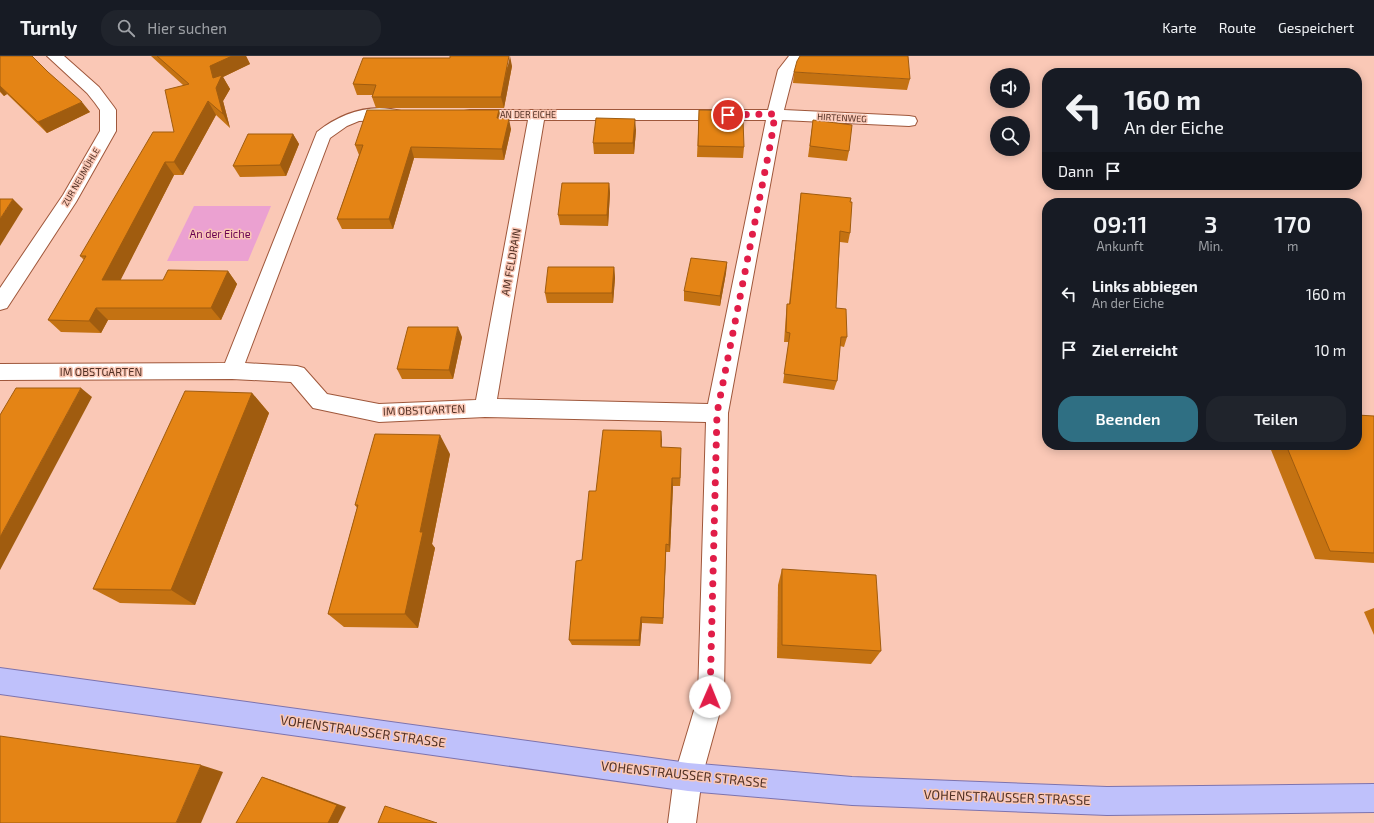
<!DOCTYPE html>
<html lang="de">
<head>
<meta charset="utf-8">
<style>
	:root { --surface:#171b24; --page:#20242c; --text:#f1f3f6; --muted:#9ea1a6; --line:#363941; --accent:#2f6f83 }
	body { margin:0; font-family:"Exo 2",sans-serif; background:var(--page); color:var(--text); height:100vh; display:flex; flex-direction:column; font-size:15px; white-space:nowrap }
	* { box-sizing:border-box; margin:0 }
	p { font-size:13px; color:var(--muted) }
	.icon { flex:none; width:22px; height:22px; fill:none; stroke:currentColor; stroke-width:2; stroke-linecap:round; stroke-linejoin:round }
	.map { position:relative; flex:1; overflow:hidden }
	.details { position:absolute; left:1042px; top:142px; width:320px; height:252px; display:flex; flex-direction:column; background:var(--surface); border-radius:16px; box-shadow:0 2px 10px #0003 }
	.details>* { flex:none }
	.guide { position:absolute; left:1042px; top:12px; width:320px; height:122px; border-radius:16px; box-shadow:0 2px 10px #0003; background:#171b24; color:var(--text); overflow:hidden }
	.buttons { position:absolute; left:990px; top:12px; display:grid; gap:8px }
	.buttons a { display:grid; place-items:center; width:40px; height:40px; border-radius:50%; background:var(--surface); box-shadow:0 2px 10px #0003; font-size:20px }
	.pin { position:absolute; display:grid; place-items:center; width:34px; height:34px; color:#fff; margin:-17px; border:2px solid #fff; border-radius:50%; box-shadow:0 1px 4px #0007 }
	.me { position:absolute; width:44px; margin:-22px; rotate:1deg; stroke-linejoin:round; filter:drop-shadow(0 0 3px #0008) }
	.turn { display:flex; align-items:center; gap:14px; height:84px; padding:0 16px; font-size:18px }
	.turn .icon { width:52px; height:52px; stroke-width:2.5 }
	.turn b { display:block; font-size:28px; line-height:34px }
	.then { display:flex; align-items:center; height:38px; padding:0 16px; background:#0003; gap:8px; font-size:15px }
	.eta { display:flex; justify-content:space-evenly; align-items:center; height:68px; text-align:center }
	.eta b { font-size:24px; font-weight:600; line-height:28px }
	.cta { display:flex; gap:8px; margin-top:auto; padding:8px 16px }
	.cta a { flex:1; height:46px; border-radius:16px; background:var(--accent); color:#fff; font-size:16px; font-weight:600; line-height:46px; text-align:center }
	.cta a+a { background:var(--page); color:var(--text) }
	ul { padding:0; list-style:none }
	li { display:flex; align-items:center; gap:12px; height:56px; padding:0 16px }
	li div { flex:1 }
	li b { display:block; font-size:15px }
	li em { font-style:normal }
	header { display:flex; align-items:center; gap:24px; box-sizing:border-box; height:56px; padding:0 20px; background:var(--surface); border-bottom:1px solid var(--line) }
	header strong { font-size:19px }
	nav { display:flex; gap:22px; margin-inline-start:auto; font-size:14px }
	.search { width:280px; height:36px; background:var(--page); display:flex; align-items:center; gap:10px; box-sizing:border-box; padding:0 14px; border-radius:16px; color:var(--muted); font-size:15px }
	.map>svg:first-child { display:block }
	.green { fill:#eba1d1 }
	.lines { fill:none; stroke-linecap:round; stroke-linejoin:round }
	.minor-casing { stroke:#9f573b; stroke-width:2 }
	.major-casing { stroke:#7d73ae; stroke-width:2 }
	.minor { fill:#fff; fill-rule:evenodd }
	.major { fill:#bfc1fb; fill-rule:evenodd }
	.wall { fill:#c47212 }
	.shaded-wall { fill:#a05c0f }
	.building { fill:#e48415; stroke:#a05c0f }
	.route { stroke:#e11d48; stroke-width:7; stroke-dasharray:0 12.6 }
	.labels { text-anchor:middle; stroke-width:3; stroke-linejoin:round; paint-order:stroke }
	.far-street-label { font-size:9px; fill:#523125; stroke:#fac8b6 }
	.park-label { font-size:11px; fill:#690252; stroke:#fac8b6 }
	.street-label { font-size:11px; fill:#523125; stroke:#fac8b6 }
	.near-street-label { font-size:13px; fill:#523125; stroke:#fac8b6 }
</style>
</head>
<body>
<header>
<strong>Turnly</strong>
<div class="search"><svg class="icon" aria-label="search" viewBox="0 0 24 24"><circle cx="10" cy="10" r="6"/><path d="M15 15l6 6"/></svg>Hier suchen</div>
<nav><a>Karte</a><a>Route</a><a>Gespeichert</a></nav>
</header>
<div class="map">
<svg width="1374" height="767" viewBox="0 0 1374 767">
	<rect width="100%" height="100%" fill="#fac8b6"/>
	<polygon class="green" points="194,150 271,150 248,205 167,205"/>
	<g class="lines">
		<defs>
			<g id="minor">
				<polygon points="47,0 64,0 99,31 114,51 116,54 116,75 76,146 7,252 0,254 0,232 63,139 100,75 100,54 95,47 87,37"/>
				<path d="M789,0H805L794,15L784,54L909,60L915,61L917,65L915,69L909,70L782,64L728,357L724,641L702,721L696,767H668L674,721L698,641L706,366L485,361L379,366L313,352L291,326L232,323L0,324V308L225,307L317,76C341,57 370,47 401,55L403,59L401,63L359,65L347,70L330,82L245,307L297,310L304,312L327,338L379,348L476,344L528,64H470L464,63L462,59L464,55L470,54H768L778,14ZM544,64H766L708,348L497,343Z"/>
			</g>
			<polygon id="major" points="0,612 688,707 852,721 1107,731 1374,728 1374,756 1107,759 852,749 688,735 0,638"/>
		</defs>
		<use href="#minor" class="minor-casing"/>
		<use href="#major" class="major-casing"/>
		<use href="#minor" class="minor"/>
		<use href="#major" class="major"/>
	</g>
	<g class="wall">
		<polygon points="0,0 48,16 90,56 47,77 7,38 4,40 0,36"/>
		<polygon points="151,0 246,0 250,8 223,21 230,33 223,45 230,72 216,59 183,119 174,119 120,224 163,224 228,215 237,228 221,264 108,264 101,277 61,276 48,264 84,204 80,200 174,76 183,29"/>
		<polygon points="512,10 504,52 376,52 372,41 372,39 357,39 353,28"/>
		<polygon points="794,16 910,23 907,34 793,27"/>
		<polygon points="499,54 501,63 511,73 504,104 414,102 393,173 342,173 337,163 359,99 355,89"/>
		<polygon points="699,54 744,91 743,102 697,101"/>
		<polygon points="813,64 849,95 847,105 808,101"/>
		<polygon points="636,74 634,98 594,98 593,87"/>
		<polygon points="293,78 299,88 286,120 240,121 233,110"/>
		<polygon points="609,127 610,137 608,170 560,169 558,159"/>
		<polygon points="801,137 850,146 850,177 848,187 840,186 836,252 847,281 844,291 840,290 837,325 834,334 783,327 789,286 784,286 786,258 787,248 789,248 800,148"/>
		<polygon points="727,206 726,217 720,250 684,245 684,235"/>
		<polygon points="614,211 615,222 613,247 547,247 545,237"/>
		<polygon points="462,281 453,323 402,323 397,313"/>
		<polygon points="252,337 269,357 195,549 120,547 93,533"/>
		<polygon points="1374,360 1374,507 1315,503 1269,389 1357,389"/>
		<polygon points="662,384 661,391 681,400 680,430 673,430 670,496 666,496 663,568 642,567 640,590 572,589 569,584 596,435"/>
		<polygon points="450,398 432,488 435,492 418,572 344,571 328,558 357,452 355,449"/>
		<polygon points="782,513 881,595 871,608 777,602 778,529"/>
		<polygon points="1374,552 1374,579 1364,556"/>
	</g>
	<g class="shaded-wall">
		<polygon points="232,0 246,0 250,8 223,21 230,33 223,45 230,72 223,58 210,10"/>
		<polygon points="510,0 512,10 504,52 501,41"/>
		<polygon points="0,30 7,38 4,40 0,35"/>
		<polygon points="208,45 216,59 183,119 174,106"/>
		<polygon points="82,46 90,56 47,77 38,66"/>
		<polygon points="499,54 501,64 497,62"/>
		<polygon points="509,63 511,73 504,104 502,93"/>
		<polygon points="635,63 636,74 634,98 633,87"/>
		<polygon points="293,78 299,88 286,120 280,109"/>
		<polygon points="411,91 414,102 393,173 389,163"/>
		<polygon points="165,106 174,119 114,237 102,224"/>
		<polygon points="609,127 610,137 608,170 607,159"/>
		<polygon points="13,143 23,153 0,190 0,163"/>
		<polygon points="727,206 726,217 720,250 720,240"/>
		<polygon points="614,211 615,222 613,247 612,237"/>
		<polygon points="228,215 237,228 221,264 211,252"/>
		<polygon points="96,252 108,264 101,277 89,265"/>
		<polygon points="458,271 462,281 453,323 449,314"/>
		<polygon points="81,332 92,341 0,514 0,481"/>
		<polygon points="252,337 269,357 195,549 171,534"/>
		<polygon points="661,375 662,384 661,400"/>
		<polygon points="440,379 450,398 432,488 435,492 418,572 405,558 420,476"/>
		<polygon points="681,392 681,400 680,430 680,422"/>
		<polygon points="672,422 673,430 670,496 669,489"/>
		<polygon points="666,488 666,496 663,568 663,562"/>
		<polygon points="641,561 642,567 640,590 639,584"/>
		<polygon points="201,709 223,716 201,767 176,767"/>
		<polygon points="262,721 272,724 346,751 338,767 328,767"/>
	</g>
	<g class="building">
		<polygon points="0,0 32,0 48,16 82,46 38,66 0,30"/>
		<polygon points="157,0 232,0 210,10 213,22 222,19 216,32 223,58 208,45 174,106 165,106 102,224 163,224 168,214 228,215 211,252 96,252 89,265 48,264 86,200 80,200 153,76 174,76 165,34 189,28"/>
		<polygon points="450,0 509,0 501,41 372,41 376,29 353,28 363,2 450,2"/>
		<polygon points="800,0 908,0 910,23 794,16 797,5"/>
		<polygon points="367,54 499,54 497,62 509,63 502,93 411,91 389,163 337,163 363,89 355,89"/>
		<polygon points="699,54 733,55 734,64 743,64 744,91 698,90"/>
		<polygon points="596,62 635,63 633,87 593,87"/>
		<polygon points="813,64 852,69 849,95 810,90"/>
		<polygon points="248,78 293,78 280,109 233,110"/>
		<polygon points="562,127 609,127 607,159 558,159"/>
		<polygon points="801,137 851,142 850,146 852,146 850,177 840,175 836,252 846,253 847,281 841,281 837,325 784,318 790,277 786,276 787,248 790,248"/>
		<polygon points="0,143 13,143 0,163"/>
		<polygon points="691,202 727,206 720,240 684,235"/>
		<polygon points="548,211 614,211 612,237 545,237"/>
		<polygon points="408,271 458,271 449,314 397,313"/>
		<polygon points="16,332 81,332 0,481 0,359"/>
		<polygon points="185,335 252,337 171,534 93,533"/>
		<polygon points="1357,359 1374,360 1374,497 1330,495 1286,389 1357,389"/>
		<polygon points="603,374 661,375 661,391 681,392 680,422 672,422 669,489 666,488 663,562 641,561 639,584 569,584 576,505 582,504 589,435 596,435"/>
		<polygon points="375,378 440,379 420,476 423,476 405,558 328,558 358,449 355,449"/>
		<polygon points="782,513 876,519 881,595 782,589"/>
		<polygon points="0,680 201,709 176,767 0,767"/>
		<polygon points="262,721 337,749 328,767 236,767"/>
		<polygon points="385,750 437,767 378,767"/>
	</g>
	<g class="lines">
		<polyline class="route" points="710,641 717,357 771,85 775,58 728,59"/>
	</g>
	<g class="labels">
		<g class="far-street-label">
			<text x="528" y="62">AN DER EICHE</text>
			<text transform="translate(842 62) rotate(3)" y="3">HIRTENWEG</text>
			<text transform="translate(81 121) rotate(-60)" y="3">ZUR NEUMÜHLE</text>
		</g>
		<g class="park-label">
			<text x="220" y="182">An der Eiche</text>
		</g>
		<g class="street-label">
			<text transform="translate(511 206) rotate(-80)" y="4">AM FELDRAIN</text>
			<text x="101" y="320">IM OBSTGARTEN</text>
			<text transform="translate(424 354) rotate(-2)" y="4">IM OBSTGARTEN</text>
		</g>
		<g class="near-street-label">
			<text transform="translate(363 675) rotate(8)" y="5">VOHENSTRAUSSER STRASSE</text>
			<text transform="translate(684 718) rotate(6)" y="5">VOHENSTRAUSSER STRASSE</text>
			<text transform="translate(1007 741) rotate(2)" y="5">VOHENSTRAUSSER STRASSE</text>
		</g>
	</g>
</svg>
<div class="buttons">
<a><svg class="icon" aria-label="sound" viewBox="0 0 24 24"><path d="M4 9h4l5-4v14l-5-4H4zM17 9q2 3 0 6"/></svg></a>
<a><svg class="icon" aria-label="search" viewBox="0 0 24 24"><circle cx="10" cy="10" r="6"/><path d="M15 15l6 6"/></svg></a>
</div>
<div class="pin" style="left:728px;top:59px;background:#d93025"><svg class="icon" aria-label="arrive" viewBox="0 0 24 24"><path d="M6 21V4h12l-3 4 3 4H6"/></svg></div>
<svg class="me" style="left:710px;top:641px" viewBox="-20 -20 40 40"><circle r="19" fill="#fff"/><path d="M0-13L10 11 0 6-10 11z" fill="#e11d48"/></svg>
<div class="guide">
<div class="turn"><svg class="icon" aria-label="left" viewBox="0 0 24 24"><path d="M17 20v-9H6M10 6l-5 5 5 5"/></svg><div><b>160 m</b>An der Eiche</div></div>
<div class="then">Dann<svg class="icon" aria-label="arrive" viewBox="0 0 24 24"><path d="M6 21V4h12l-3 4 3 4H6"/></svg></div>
</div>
<section class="details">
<div class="eta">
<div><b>09:11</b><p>Ankunft</p></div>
<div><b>3</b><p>Min.</p></div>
<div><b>170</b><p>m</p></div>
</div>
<ul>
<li><svg class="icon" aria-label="left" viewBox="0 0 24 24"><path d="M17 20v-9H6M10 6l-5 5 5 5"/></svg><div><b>Links abbiegen</b><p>An der Eiche</p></div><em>160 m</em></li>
<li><svg class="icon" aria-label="arrive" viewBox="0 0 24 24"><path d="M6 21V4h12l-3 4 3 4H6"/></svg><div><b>Ziel erreicht</b></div><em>10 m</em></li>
</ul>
<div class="cta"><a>Beenden</a><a>Teilen</a></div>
</section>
</div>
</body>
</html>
